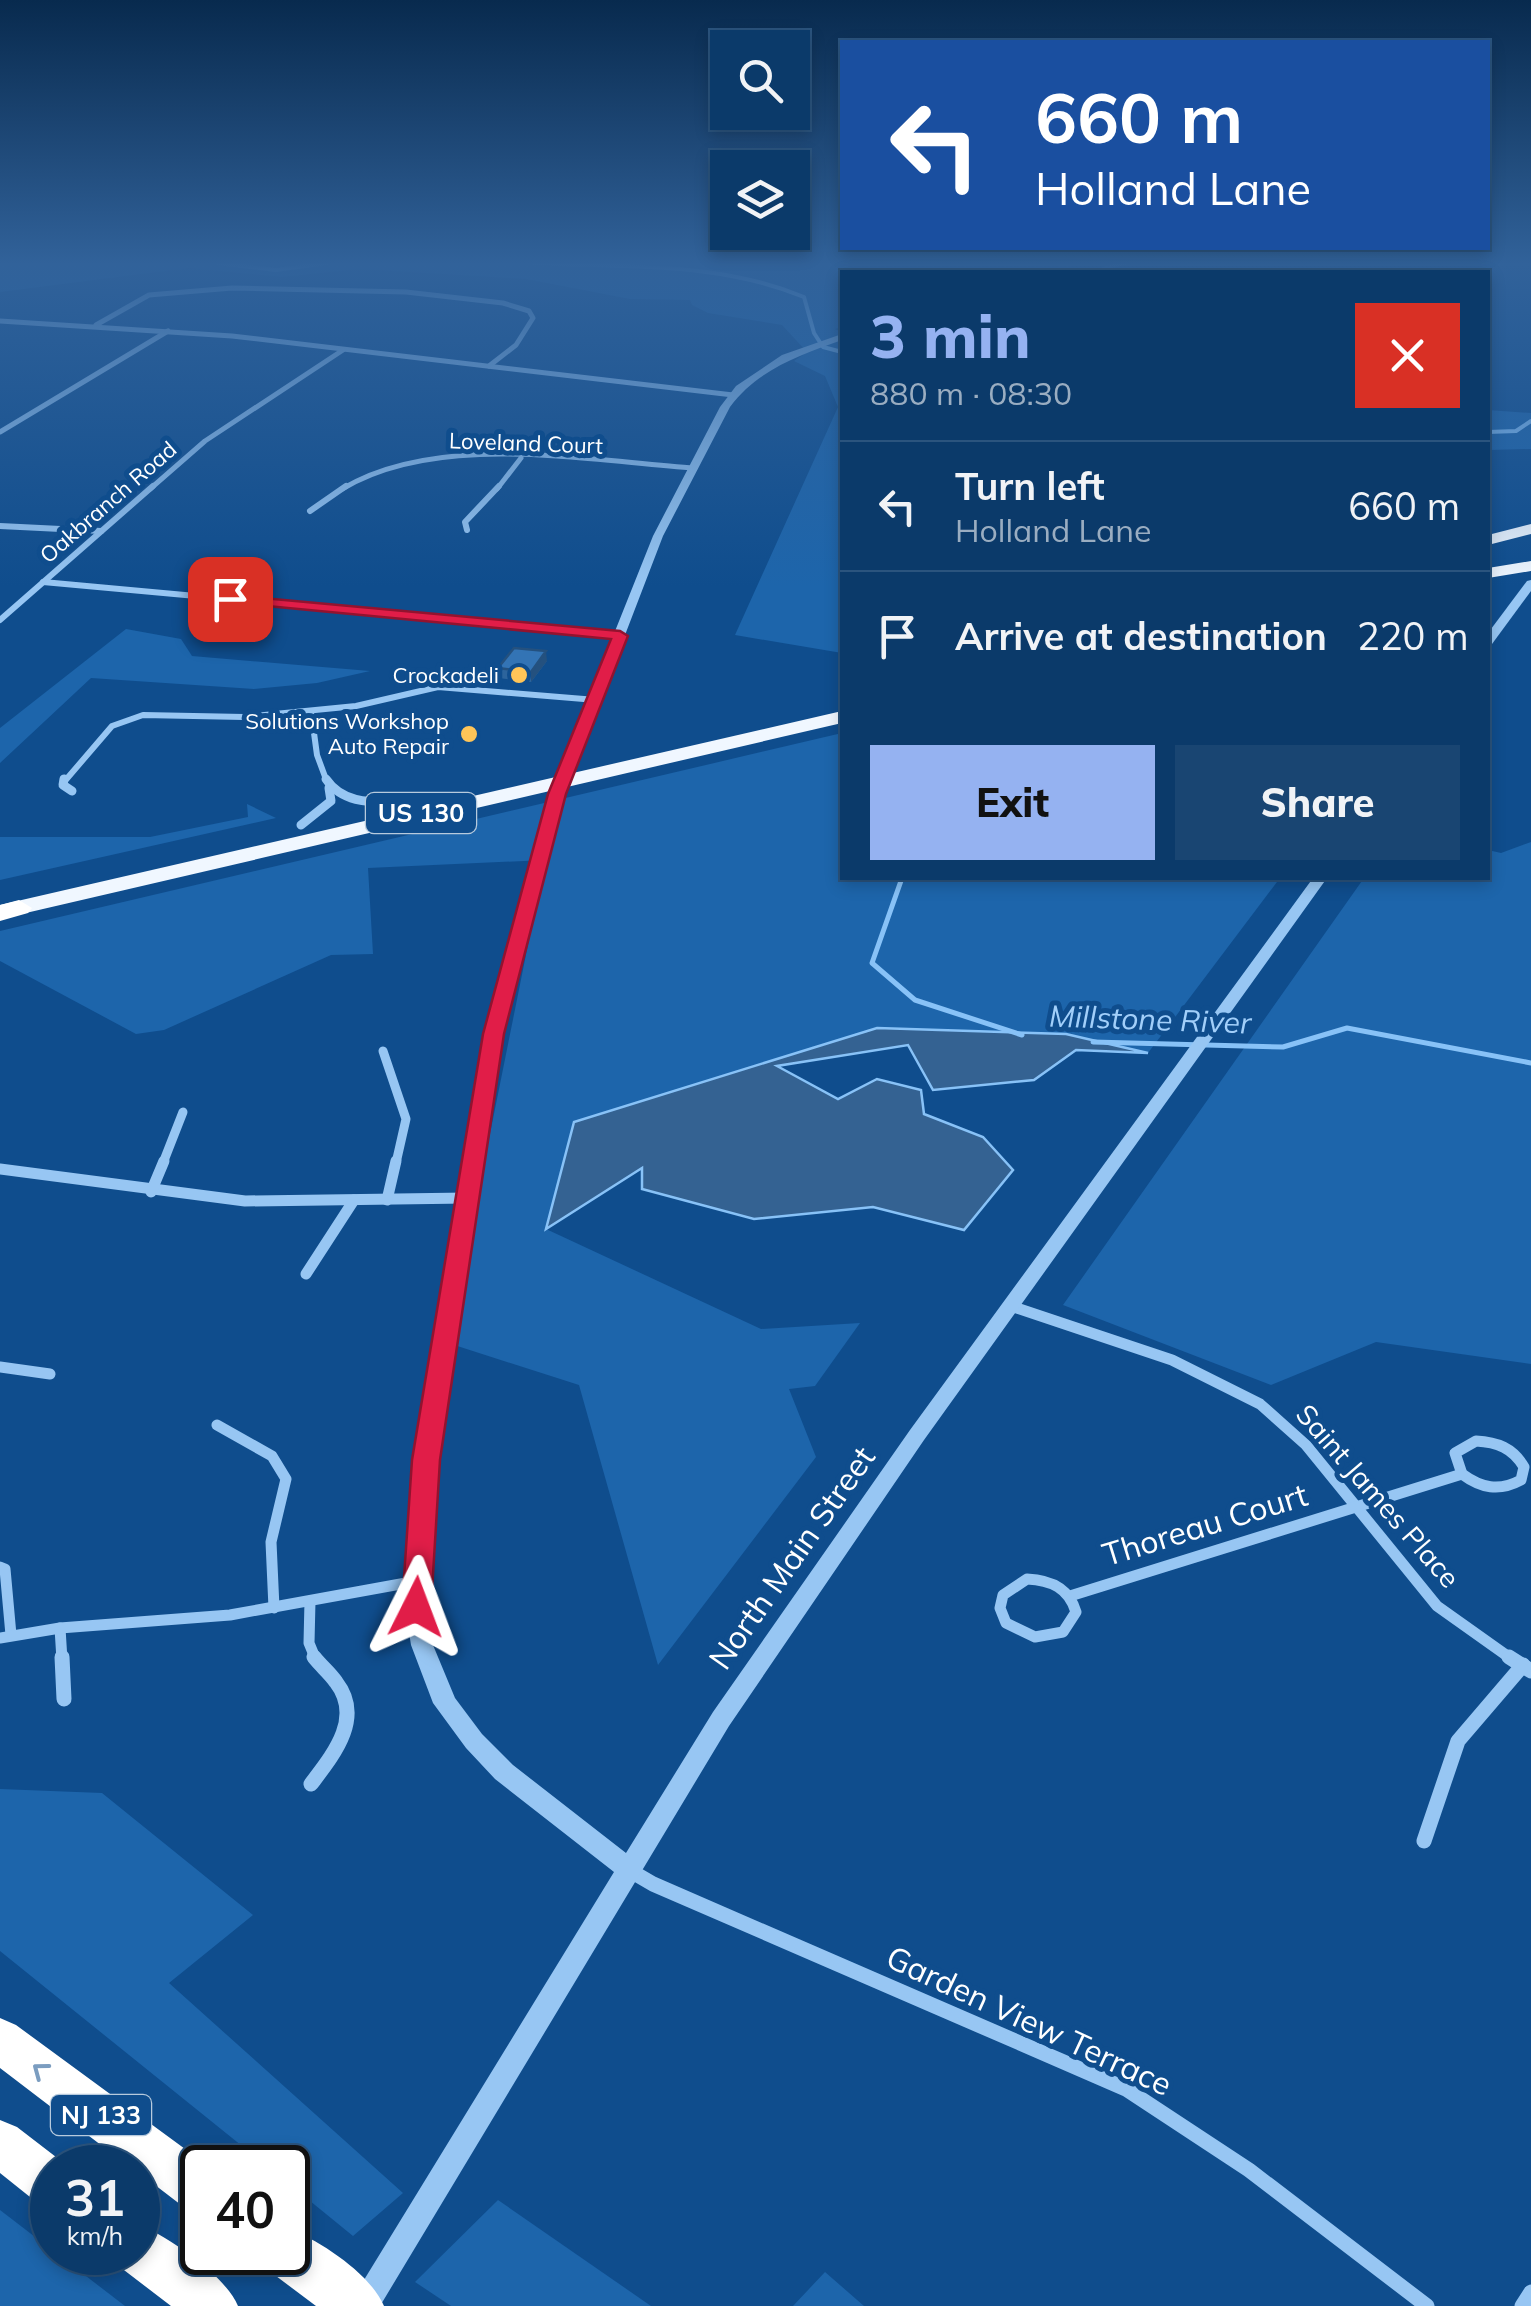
<!DOCTYPE html>
<html lang="en">
<head>
<meta charset="utf-8">
<style>
	:root { --surface:#0b3a6a; --page:#194572; --text:#f1f3f6; --muted:#9aadc1; --line:#2b547e; --accent:#95b2f1 }
	body { margin:0; font-family:Mulish,sans-serif; background:var(--page); color:var(--text); height:100vh; display:flex; flex-direction:column; font-size:38px; white-space:nowrap }
	* { box-sizing:border-box; margin:0 }
	p { font-size:32px; color:var(--muted) }
	.icon { flex:none; width:55px; height:55px; fill:none; stroke:currentColor; stroke-width:2; stroke-linecap:round; stroke-linejoin:round }
	.map { position:relative; flex:1; overflow:hidden }
	.panel { position:absolute; left:840px; top:270px; width:650px; height:610px; display:flex; flex-direction:column; background:var(--surface); border-radius:0px; box-shadow:0 5px 15px #0003,0 0 0 2px var(--line) }
	.panel>* { flex:none }
	.top-card { position:absolute; left:840px; top:40px; width:650px; height:210px; border-radius:0px; box-shadow:0 5px 15px #0003,0 0 0 2px var(--line); background:#1a4fa0; color:#fff; overflow:hidden }
	.tools { position:absolute; left:710px; top:30px; display:grid; gap:20px }
	.tools a { display:grid; place-items:center; width:100px; height:100px; border-radius:0px; background:var(--surface); box-shadow:0 5px 15px #0003,0 0 0 2px var(--line); font-size:50px }
	.speed { position:absolute; left:30px; top:2145px; display:flex; gap:20px; font-size:50px; font-weight:700; text-align:center }
	.speed>* { display:grid; place-content:center; width:130px; height:130px; border-radius:50%; background:var(--surface); box-shadow:0 5px 15px #0003,0 0 0 2px var(--line); line-height:1 }
	.speed small { font-size:25px; font-weight:400 }
	.speed .limit { border:5px solid #111; border-radius:15px; background:#fff; color:#111 }
	.pin { position:absolute; display:grid; place-items:center; width:85px; height:85px; color:#fff; margin:-42px; border-radius:20px; box-shadow:0 5px 15px #0006 }
	.me { position:absolute; width:110px; margin:-55px; rotate:3deg; stroke-linejoin:round; filter:drop-shadow(0 0 8px #0008) }
	.turn { display:flex; align-items:center; gap:35px; height:210px; padding:0 30px; font-size:45px }
	.turn .icon { width:130px; height:130px; stroke-width:2.5 }
	.turn b { display:block; font-size:70px; line-height:85px }
	.round { display:grid; place-items:center; flex:none; width:105px; height:105px; border-radius:0px; background:var(--page) }
	.summary { display:flex; align-items:center; justify-content:space-between; height:170px; padding:0 30px }
	h1 { font-size:60px; font-weight:800; line-height:75px; color:var(--accent) }
	.primary-button { display:flex; gap:20px; margin-top:auto; padding:20px 30px }
	.primary-button a { flex:1; height:115px; border-radius:0px; background:var(--accent); color:#111; font-size:40px; font-weight:800; line-height:115px; text-align:center }
	.primary-button a+a { background:var(--page); color:var(--text) }
	ul { padding:0; list-style:none }
	li { display:flex; align-items:center; gap:30px; height:130px; padding:0 30px; border-top:2px solid var(--line) }
	li div { flex:1 }
	li b { display:block; font-size:38px }
	li em { font-style:normal }
	.map>svg:first-child { display:block }
	.green { fill:#1d65ab }
	.water { fill:#346292; stroke:#88c2f7; stroke-width:2.5 }
	.lines { fill:none; stroke-linecap:round; stroke-linejoin:round }
	.stream-far1 { stroke:#88c2f7; stroke-width:4 }
	.stream { stroke:#88c2f7; stroke-width:5 }
	.minor-far4 { stroke:#97c6f3; stroke-width:5 }
	.minor-far3 { stroke:#97c6f3; stroke-width:6 }
	.minor-far2 { stroke:#97c6f3; stroke-width:9 }
	.minor-far1 { stroke:#97c6f3; stroke-width:11 }
	.minor { stroke:#97c6f3; stroke-width:15 }
	.tertiary { fill:#97c6f3; fill-rule:evenodd }
	.trunk { fill:#f0f7ff; fill-rule:evenodd }
	.motorway { fill:#fff; fill-rule:evenodd }
	.wall { fill:#2c649c }
	.shaded-wall { fill:#24517f }
	.building { fill:#3374b5; stroke:#24517f; stroke-width:2.5 }
	.oneway { stroke:#7b9dc0 }
	.route { fill:#e11d48; stroke:#92132f; stroke-width:2.5 }
	.poi-dot { fill:#ffc558; stroke:#0f4d8d; stroke-width:4 }
	.labels { text-anchor:middle; stroke-width:10; stroke-linejoin:round; paint-order:stroke }
	.far-street-label { font-size:22px; fill:#fff; stroke:#0f4d8d }
	.far-poi-label { font-size:22px; fill:#fff; stroke:#0f4d8d; text-anchor:end }
	.shield { fill:#0f4d8d; stroke:#b7cadd; stroke-width:2.5 }
	.shield-label { font-size:25px; font-weight:bold; fill:#fff }
	.street-label { font-size:28px; fill:#fff; stroke:#0f4d8d }
	.water-label { font-size:30px; font-style:italic; fill:#a2cffa; stroke:#0f4d8d }
	.near-street-label { font-size:32px; fill:#fff; stroke:#0f4d8d }
</style>
</head>
<body>
<div class="map">
<svg width="1531" height="2306" viewBox="0 0 1531 2306">
	<rect width="100%" height="100%" fill="#0f4d8d"/>
	<g class="green">
		<polygon points="0,263 1087,263 1048,272 842,272 842,327 835,329 842,332 842,653 735,635 838,407 825,376 794,361 807,352 782,325 708,313 692,305 690,300 630,299 526,279 359,269 282,277 189,268 0,292"/>
		<polygon points="1488,410 1531,413 1531,449 1488,450"/>
		<polygon points="126,629 181,639 192,656 370,671 317,683 254,689 91,678 0,763 0,728"/>
		<polygon points="842,733 842,878 1280,878 1148,1053 1066,1034 877,1028 574,1122 546,1229 761,1329 860,1323 815,1386 789,1389 816,1457 658,1665 579,1385 448,1343 545,860 368,868 373,954 331,955 164,1030 136,1034 0,961 0,931"/>
		<polygon points="247,804 276,818 0,880 0,837 150,837 248,817"/>
		<polygon points="1531,842 1531,1364 1376,1342 1271,1385 1063,1305 1364,878 1488,878 1488,850 1501,853"/>
		<polygon points="0,1789 102,1793 253,1915 169,1983 403,2193 353,2236 288,2183 288,2168 268,2167 0,1951"/>
		<polygon points="498,2200 651,2306 451,2306 415,2282"/>
		<polygon points="0,2210 125,2306 0,2306"/>
		<polygon points="825,2272 864,2306 793,2306"/>
	</g>
	<polygon class="water" points="877,1028 1066,1034 1148,1053 1076,1050 1034,1080 933,1090 908,1045 777,1066 838,1099 877,1079 921,1090 924,1114 983,1137 1013,1170 964,1230 873,1207 754,1219 642,1189 642,1168 546,1229 574,1122"/>
	<g class="lines">
		<g class="stream-far1">
			<polyline points="217,263 276,270 327,263"/>
			<path d="M534,263C626,268 717,261 804,297L814,333L823,347L842,352"/>
			<polyline points="1488,432 1516,431 1531,421"/>
		</g>
		<g class="stream">
			<polyline points="902,878 872,963 915,1000 1022,1035"/>
			<polyline points="1093,1042 1283,1047 1347,1028 1531,1063"/>
		</g>
		<g class="minor-far4">
			<polyline points="0,321 232,336 733,395"/>
			<polyline points="96,325 149,295 232,288 406,292 503,303 529,311 533,318 516,345 489,366"/>
			<polyline points="0,432 168,331"/>
			<polyline points="150,489 205,441 343,350"/>
			<path d="M342,489C438,431 588,461 695,468"/>
			<polyline points="497,489 521,458"/>
		</g>
		<g class="minor-far3">
			<polyline points="310,511 346,486"/>
			<polyline points="0,526 101,531"/>
			<polyline points="467,530 465,522 499,486"/>
			<polyline points="43,582 620,635"/>
			<polyline points="0,620 153,486"/>
			<polyline points="311,711 317,755 327,782"/>
			<polyline points="64,782 112,726 143,715 244,717 356,706 438,687 596,700"/>
		</g>
		<g class="minor-far2">
			<polyline points="64,779 63,785 72,791"/>
			<path d="M326,779C343,804 371,802 399,802"/>
			<polyline points="301,825 331,801 329,788"/>
			<polyline points="383,1051 406,1119 396,1163"/>
			<polyline points="163,1163 183,1112"/>
		</g>
		<g class="minor-far1">
			<polyline points="0,1169 245,1201 467,1198"/>
			<polyline points="151,1192 164,1161"/>
			<polyline points="387,1200 396,1161"/>
			<polyline points="306,1274 354,1200"/>
			<polyline points="1011,1306 1172,1360 1260,1404 1306,1445 1437,1606 1513,1660"/>
			<polyline points="0,1367 50,1374"/>
			<polyline points="217,1425 272,1456 286,1479 271,1542 274,1608"/>
			<path d="M1476,1441C1497,1442 1513,1448 1524,1467L1521,1480C1499,1492 1481,1488 1462,1474L1455,1453Z"/>
			<polyline points="0,1567 5,1569 11,1635"/>
			<path d="M1027,1579C1051,1580 1069,1588 1076,1612L1063,1632L1035,1637L1006,1623L1000,1608L1003,1595Z"/>
			<polyline points="1070,1596 1462,1474"/>
			<polyline points="310,1601 309,1643 316,1660"/>
			<polyline points="60,1628 62,1660"/>
			<polyline points="0,1638 60,1628 230,1615 417,1581"/>
		</g>
		<g class="minor">
			<polyline points="62,1657 64,1699"/>
			<polyline points="1509,1657 1531,1671"/>
			<path d="M311,1784C333,1755 364,1718 336,1682C330,1673 321,1666 314,1657"/>
			<polyline points="1424,1841 1458,1741 1523,1665"/>
			<polyline points="629,1870 653,1884 1126,2089 1249,2170 1427,2306"/>
			<polyline points="1522,2306 1531,2292"/>
		</g>
		<g class="tertiary">
			<polygon points="1118,263 1132,263 1096,272 1084,272"/>
			<path d="M842,334V340C800,355 757,370 730,407L663,536L564,794L501,1034L436,1460L427,1607L433,1645L455,1698L482,1734L513,1765L626,1853L713,1712L910,1430L1313,878H1327L924,1440L729,1726L380,2306H348L614,1872L495,1779L466,1748L433,1703L411,1645L405,1607L416,1460L485,1034L550,794L653,536L720,407L736,386L782,355Z"/>
			<polygon points="1531,580 1531,591 1492,644 1488,644 1488,633 1527,581"/>
		</g>
		<g class="trunk">
			<polygon points="1531,524 1531,534 1488,545 1488,535"/>
			<polygon points="1531,561 1531,571 1488,578 1488,568"/>
			<polygon points="842,711 842,723 0,919 0,905"/>
		</g>
		<g class="motorway">
			<polygon points="19,900 32,908 28,913 0,921 0,905"/>
			<polygon points="0,2018 16,2025 211,2168 202,2168 202,2215 185,2208 138,2172 138,2168 131,2168 0,2068"/>
			<polygon points="0,2120 17,2127 69,2167 52,2168 52,2208 35,2201 0,2173"/>
			<path d="M138,2224C169,2237 225,2275 238,2306H171L120,2267L114,2252H138Z"/>
			<path d="M288,2228C320,2241 370,2273 384,2306H316L268,2270L261,2252H288Z"/>
		</g>
	</g>
	<polygon class="wall" points="547,661 531,682 499,678 498,668"/>
	<polygon class="shaded-wall" points="546,651 547,661 531,682 531,672"/>
	<polygon class="building" points="514,648 546,651 531,672 498,668"/>
	<defs><path id="oneway-chevron" d="M-2-3.5L2.5 0L-2 3.5" fill="none" stroke-width="1.6" stroke-linecap="round" stroke-linejoin="round" transform="scale(2.5)"/></defs>
	<use class="oneway" href="#oneway-chevron" transform="translate(40 2070) rotate(-143)"/>
	<linearGradient id="sky" x2="0" y2="1"><stop stop-color="#082a4e"/><stop offset="0.45" stop-color="#31629a"/><stop offset="1" stop-color="#31629a" stop-opacity="0"/></linearGradient>
	<rect width="1531" height="586" fill="url(#sky)"/>
	<polygon class="route" points="230,595 620,631 628,636 566,794 504,1034 440,1460 431,1607 427,1615 416,1618 406,1615 402,1607 412,1460 483,1034 548,794 611,639 225,602 222,599"/>
	<g class="poi-dot">
		<circle cx="519" cy="675" r="10"/>
		<circle cx="469" cy="734" r="10"/>
	</g>
	<g class="labels">
		<g class="far-street-label">
			<text transform="translate(526 443) rotate(2)" y="8">Loveland Court</text>
			<text transform="translate(108 502) rotate(-41)" y="8">Oakbranch Road</text>
		</g>
		<g class="far-poi-label">
			<text x="499" y="683">Crockadeli</text>
			<text x="449" y="729">Solutions Workshop<tspan x="449" dy="25">Auto Repair</tspan></text>
		</g>
		<g class="shield">
			<rect x="366" y="793" width="110" height="40" rx="8"/>
			<rect x="51" y="2095" width="100" height="40" rx="8"/>
		</g>
		<g class="shield-label">
			<text x="421" y="822">US 130</text>
			<text x="101" y="2124">NJ 133</text>
		</g>
		<g class="street-label">
			<text transform="translate(1378 1496) rotate(49)" y="10">Saint James Place</text>
		</g>
		<g class="water-label">
			<text transform="translate(1150 1020) rotate(2)" y="10">Millstone River</text>
		</g>
		<g class="near-street-label">
			<text transform="translate(1205 1525) rotate(-17)" y="11">Thoreau Court</text>
			<text transform="translate(792 1558) rotate(-55)" y="11">North Main Street</text>
			<text transform="translate(1029 2021) rotate(25)" y="11">Garden View Terrace</text>
		</g>
	</g>
</svg>
<div class="tools">
<a><svg class="icon" aria-label="search" viewBox="0 0 24 24"><circle cx="10" cy="10" r="6"/><path d="M15 15l6 6"/></svg></a>
<a><svg class="icon" aria-label="layers" viewBox="0 0 24 24"><path d="M12 4l9 5-9 5-9-5zM3 14l9 5 9-5"/></svg></a>
</div>
<div class="speed"><div>31<small>km/h</small></div><div class="limit">40</div></div>
<div class="pin" style="left:230px;top:599px;background:#d93025"><svg class="icon" aria-label="arrive" viewBox="0 0 24 24"><path d="M6 21V4h12l-3 4 3 4H6"/></svg></div>
<svg class="me" style="left:416px;top:1607px" viewBox="-20 -20 40 40"><path d="M0-17L14 15 0 8-14 15z" fill="#e11d48" stroke="#fff" stroke-width="4"/></svg>
<div class="top-card">
<div class="turn"><svg class="icon" aria-label="left" viewBox="0 0 24 24"><path d="M17 20v-9H6M10 6l-5 5 5 5"/></svg><div><b>660 m</b>Holland Lane</div></div>
</div>
<section class="panel">
<div class="summary"><div><h1>3 min</h1><p>880 m · 08:30</p></div><a class="round" style="background:#d93025;color:#fff"><svg class="icon" aria-label="close" viewBox="0 0 24 24"><path d="M6 6l12 12M18 6L6 18"/></svg></a></div>
<ul>
<li><svg class="icon" aria-label="left" viewBox="0 0 24 24"><path d="M17 20v-9H6M10 6l-5 5 5 5"/></svg><div><b>Turn left</b><p>Holland Lane</p></div><em>660 m</em></li>
<li><svg class="icon" aria-label="arrive" viewBox="0 0 24 24"><path d="M6 21V4h12l-3 4 3 4H6"/></svg><div><b>Arrive at destination</b></div><em>220 m</em></li>
</ul>
<div class="primary-button"><a>Exit</a><a>Share</a></div>
</section>
</div>
</body>
</html>
